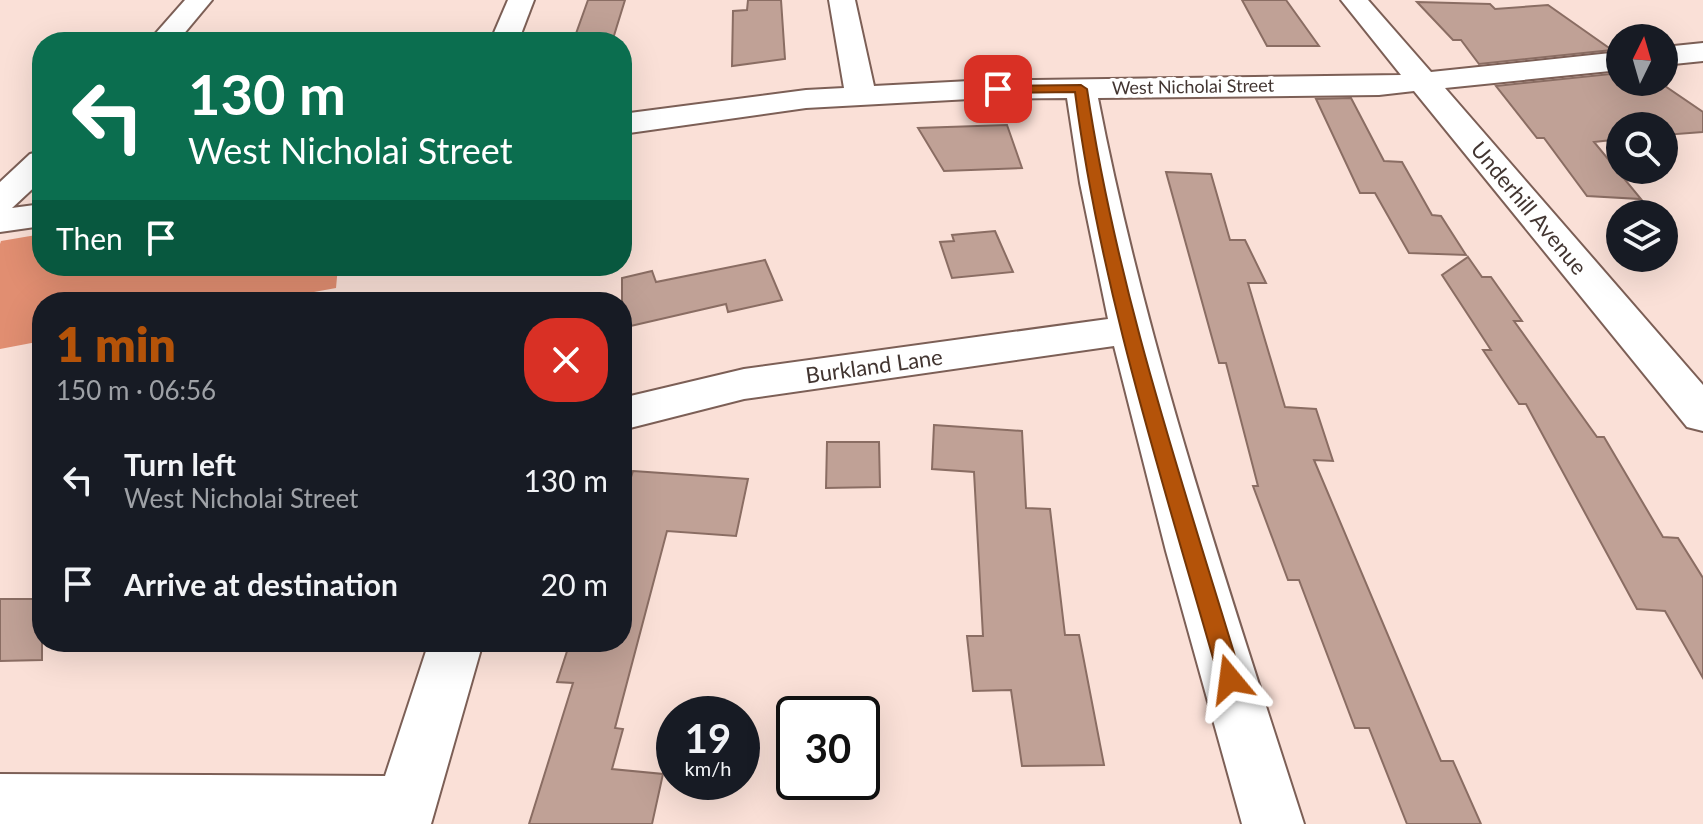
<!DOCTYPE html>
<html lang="en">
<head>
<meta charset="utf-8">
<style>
	:root { --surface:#171b24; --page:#20242c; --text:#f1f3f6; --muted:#9ea1a6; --accent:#b45309 }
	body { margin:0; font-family:Lato,sans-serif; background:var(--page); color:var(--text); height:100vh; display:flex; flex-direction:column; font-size:30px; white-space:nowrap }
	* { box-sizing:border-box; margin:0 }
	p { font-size:26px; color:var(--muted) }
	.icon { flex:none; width:44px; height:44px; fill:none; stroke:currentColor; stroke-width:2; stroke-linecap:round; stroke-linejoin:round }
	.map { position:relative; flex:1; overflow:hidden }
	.drawer { position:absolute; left:32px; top:292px; width:600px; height:360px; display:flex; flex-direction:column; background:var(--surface); border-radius:32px; box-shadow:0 8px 32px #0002 }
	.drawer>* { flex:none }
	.hud { position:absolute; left:32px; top:32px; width:600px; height:244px; border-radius:32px; box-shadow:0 8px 32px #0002; background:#0b6e4f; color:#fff; overflow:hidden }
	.needle { width:52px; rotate:5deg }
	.buttons { position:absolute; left:1606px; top:24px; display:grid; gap:16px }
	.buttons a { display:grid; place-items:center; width:72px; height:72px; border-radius:50%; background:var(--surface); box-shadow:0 8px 32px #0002; font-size:40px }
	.speed { position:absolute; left:656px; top:696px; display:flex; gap:16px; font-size:40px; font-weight:700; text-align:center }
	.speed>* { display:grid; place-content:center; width:104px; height:104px; border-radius:50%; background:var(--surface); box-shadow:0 8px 32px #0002; line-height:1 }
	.speed small { font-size:20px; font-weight:400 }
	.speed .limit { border:4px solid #111; border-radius:12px; background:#fff; color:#111 }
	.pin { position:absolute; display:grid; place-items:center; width:68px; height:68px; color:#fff; margin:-34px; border-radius:16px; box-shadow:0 4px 12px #0006 }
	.me { position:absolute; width:88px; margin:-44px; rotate:344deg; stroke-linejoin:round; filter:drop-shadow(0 0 6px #0008) }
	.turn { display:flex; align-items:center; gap:28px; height:168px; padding:0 24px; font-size:36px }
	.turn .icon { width:104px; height:104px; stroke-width:2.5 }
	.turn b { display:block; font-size:56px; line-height:68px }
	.then { display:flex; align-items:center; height:76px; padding:0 24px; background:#0003; gap:16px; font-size:30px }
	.round { display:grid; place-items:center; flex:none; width:84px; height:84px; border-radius:32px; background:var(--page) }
	.summary { display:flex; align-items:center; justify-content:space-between; height:136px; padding:0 24px }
	h1 { font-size:48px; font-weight:800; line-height:60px; color:var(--accent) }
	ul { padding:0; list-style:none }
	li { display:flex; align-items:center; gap:24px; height:104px; padding:0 24px }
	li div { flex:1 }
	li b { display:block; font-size:30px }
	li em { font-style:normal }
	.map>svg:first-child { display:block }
	.water { fill:#e18e71 }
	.building { fill:#c0a196; stroke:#8a6d63; stroke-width:2 }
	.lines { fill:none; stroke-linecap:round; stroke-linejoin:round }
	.minor-casing { stroke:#7c5f56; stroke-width:4 }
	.minor { fill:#fff; fill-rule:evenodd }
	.route { fill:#b45309; stroke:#753606; stroke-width:2 }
	.labels { text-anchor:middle; stroke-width:7; stroke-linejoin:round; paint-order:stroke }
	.far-street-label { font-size:18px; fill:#423531; stroke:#fff }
	.street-label { font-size:22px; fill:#423531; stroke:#fff }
</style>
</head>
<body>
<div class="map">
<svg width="1703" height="824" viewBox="0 0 1703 824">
	<rect width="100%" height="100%" fill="#fae0d7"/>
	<polygon class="water" points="42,234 42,266 338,266 336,288 259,302 42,302 42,341 0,349 0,244 1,241"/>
	<g class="building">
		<polygon points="588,0 625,0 612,42 573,42"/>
		<polygon points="748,0 781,0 785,59 732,66 733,11 747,10"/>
		<polygon points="1242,0 1286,0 1319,46 1267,46"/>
		<polygon points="1417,2 1490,4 1495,9 1548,5 1612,50 1479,64 1461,40 1453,40"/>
		<polygon points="1620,73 1620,82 1659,82 1703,112 1703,132 1664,135 1664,126 1620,126 1620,139 1594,142 1641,199 1587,196 1544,138 1537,138 1496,86"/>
		<polygon points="1351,98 1384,161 1402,162 1432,215 1441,216 1466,255 1409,253 1375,193 1360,193 1316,99"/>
		<polygon points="1007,125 1022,168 944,171 918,128"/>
		<polygon points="1166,172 1211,174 1230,240 1245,240 1266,283 1248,283 1285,407 1316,409 1333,461 1314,460 1441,761 1453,761 1481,824 1407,824 1369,728 1355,728 1299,580 1288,580 1253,486 1258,486 1226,363 1219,363"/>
		<polygon points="995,231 1013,272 952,278 940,242 954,241 952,235"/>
		<polygon points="1468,257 1482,277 1491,277 1522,321 1514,321 1597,437 1604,437 1663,537 1678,538 1703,578 1703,678 1665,611 1637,609 1526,404 1519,404 1483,350 1491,350 1442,275"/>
		<polygon points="765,260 782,300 728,312 726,304 622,328 622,278 652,271 656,282"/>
		<polygon points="934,425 1022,431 1026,508 1050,509 1065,635 1079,635 1104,765 1022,766 1011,690 973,691 967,636 983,636 974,472 932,469"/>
		<polygon points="827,442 879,442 880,487 826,488"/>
		<polygon points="633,471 748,479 736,536 667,531 615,728 623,729 612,769 663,774 652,824 529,824 573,683 557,682 570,642 622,642 622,505"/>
		<polygon points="0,599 42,599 42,660 0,661"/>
	</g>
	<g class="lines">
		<defs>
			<g id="minor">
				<polygon points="185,0 212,0 177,42 148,42"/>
				<polygon points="508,0 534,0 518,42 490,42"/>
				<path d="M829,0H855L874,86L970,81L1401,75L1341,0H1368L1431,72L1620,52V70L1445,88L1703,385V431L1687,427L1414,91L1379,95L1098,98C1146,346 1227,584 1304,824H1242L1166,551L1114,346L744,399L622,430V398L744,369L1108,319L1080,183L1067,98L970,99L806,108L622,134V114L806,90L844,88Z"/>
				<polygon points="1703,43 1703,61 1664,65 1664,47"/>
				<polygon points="42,151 42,180 12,208 42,204 42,226 0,232 0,182 30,154"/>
				<polygon points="429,642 483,642 431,824 0,824 0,774 385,776"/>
			</g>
		</defs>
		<use href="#minor" class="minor-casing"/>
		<use href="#minor" class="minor"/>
	</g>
	<path class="route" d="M1081,85L1087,89C1117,291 1183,484 1242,679L1238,686L1230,689L1222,686L1219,679C1164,485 1101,293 1075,92L998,93L992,89L998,86Z"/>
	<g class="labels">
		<g class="far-street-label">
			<text transform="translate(1193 87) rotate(-1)" y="6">West Nicholai Street</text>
		</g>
		<g class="street-label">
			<text transform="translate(1529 208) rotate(50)" y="8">Underhill Avenue</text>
			<text transform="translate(874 366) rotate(-8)" y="8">Burkland Lane</text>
		</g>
	</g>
</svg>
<div class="buttons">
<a><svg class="needle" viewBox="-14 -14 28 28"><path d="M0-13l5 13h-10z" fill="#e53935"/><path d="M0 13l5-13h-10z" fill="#9ea1a6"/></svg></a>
<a><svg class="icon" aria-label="search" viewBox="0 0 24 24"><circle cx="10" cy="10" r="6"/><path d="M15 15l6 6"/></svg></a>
<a><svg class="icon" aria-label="layers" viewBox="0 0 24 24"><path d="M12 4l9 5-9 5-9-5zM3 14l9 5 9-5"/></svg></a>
</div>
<div class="speed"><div>19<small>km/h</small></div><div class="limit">30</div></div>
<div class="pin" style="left:998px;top:89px;background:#d93025"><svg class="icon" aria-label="arrive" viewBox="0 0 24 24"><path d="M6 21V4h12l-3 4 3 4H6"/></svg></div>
<svg class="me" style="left:1230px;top:679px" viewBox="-20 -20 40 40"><path d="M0-17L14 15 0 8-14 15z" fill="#b45309" stroke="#fff" stroke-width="4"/></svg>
<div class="hud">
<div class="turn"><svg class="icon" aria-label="left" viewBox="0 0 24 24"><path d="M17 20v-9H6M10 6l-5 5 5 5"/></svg><div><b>130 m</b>West Nicholai Street</div></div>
<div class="then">Then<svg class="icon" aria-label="arrive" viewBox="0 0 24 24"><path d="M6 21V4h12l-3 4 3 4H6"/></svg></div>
</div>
<section class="drawer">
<div class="summary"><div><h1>1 min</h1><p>150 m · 06:56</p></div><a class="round" style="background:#d93025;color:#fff"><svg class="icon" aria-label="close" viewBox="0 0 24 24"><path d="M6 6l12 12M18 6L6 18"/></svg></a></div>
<ul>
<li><svg class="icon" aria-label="left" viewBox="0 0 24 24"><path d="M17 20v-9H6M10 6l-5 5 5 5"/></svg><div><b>Turn left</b><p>West Nicholai Street</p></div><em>130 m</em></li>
<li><svg class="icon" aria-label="arrive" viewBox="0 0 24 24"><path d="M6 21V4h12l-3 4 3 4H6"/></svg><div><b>Arrive at destination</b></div><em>20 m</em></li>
</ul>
</section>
</div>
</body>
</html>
